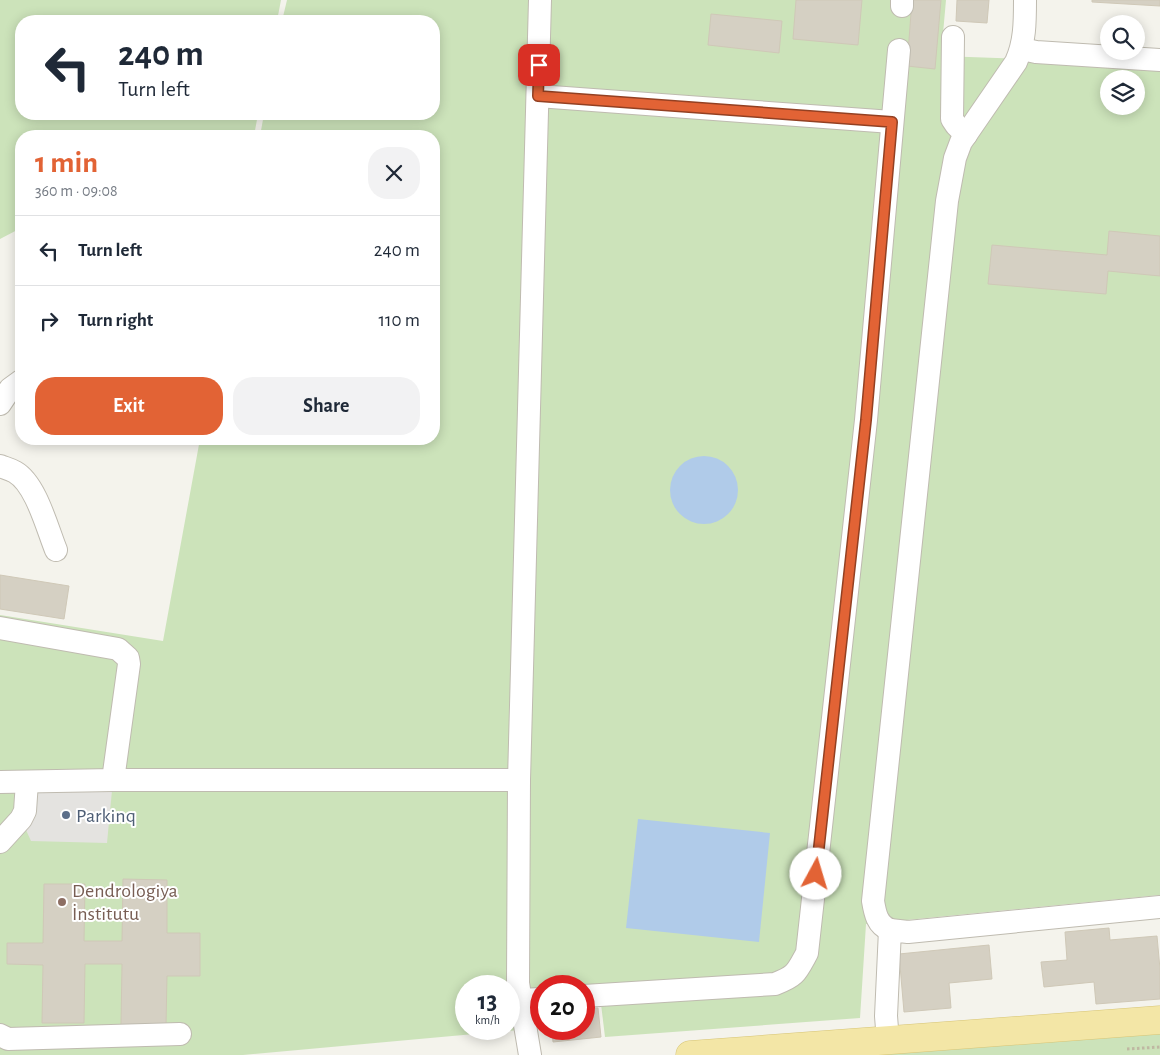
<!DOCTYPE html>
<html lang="en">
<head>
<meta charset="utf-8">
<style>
	:root { --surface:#fff; --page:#f2f2f3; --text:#1f2937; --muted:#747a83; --line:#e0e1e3; --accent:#e26335 }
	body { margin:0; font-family:"Alegreya Sans",sans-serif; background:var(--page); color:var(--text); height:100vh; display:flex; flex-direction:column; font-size:19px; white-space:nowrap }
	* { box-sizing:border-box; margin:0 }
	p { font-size:16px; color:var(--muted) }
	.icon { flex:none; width:28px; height:28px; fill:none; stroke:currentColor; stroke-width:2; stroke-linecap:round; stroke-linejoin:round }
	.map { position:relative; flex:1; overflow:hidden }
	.drawer { position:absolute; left:15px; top:130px; width:425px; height:315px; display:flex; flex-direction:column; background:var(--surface); border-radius:20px; box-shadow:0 2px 12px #0003 }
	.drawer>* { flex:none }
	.top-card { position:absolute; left:15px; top:15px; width:425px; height:105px; border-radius:20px; box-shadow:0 2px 12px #0003; background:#fff; color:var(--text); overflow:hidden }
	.tools { position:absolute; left:1100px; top:15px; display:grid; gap:10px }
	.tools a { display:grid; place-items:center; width:45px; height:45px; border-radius:50%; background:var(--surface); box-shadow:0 2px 12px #0003; font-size:25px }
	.speed { position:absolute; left:455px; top:975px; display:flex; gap:10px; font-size:25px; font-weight:700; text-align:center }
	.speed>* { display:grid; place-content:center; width:65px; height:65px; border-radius:50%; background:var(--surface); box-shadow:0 2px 12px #0003; line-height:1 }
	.speed small { font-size:12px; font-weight:400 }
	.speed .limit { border:8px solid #d22; background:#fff; color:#111 }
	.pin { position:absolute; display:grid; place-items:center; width:42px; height:42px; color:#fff; margin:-21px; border-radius:10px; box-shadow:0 2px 8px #0006 }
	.me { position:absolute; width:55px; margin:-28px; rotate:6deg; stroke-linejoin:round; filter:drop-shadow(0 0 4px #0008) }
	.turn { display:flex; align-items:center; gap:18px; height:105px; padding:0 20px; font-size:22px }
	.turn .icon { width:65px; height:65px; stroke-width:2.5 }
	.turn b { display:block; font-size:35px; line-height:42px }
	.round { display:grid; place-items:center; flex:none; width:52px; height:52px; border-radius:20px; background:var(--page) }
	.summary { display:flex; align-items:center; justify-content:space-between; height:85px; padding:0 20px }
	h1 { font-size:30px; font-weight:700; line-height:38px; color:var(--accent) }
	.button { display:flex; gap:10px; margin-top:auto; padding:10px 20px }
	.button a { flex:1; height:58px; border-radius:20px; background:var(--accent); color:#fff; font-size:20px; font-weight:700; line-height:58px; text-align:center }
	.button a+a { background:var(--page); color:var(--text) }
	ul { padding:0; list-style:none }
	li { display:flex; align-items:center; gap:15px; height:70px; padding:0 20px; border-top:1px solid var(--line) }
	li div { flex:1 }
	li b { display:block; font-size:19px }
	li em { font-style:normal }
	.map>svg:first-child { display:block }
	.green { fill:#cce3ba; fill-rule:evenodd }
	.parking { fill:#e4e3e0 }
	.water { fill:#b0cbe9 }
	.building { fill:#d5d0c3; stroke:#cfc8b7 }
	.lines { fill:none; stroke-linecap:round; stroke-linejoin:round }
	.minor-casing { stroke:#bfbbb0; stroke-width:24 }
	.major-casing { stroke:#d7c577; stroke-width:29 }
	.path { stroke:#bfb8a2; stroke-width:3; stroke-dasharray:2.5 2.5; stroke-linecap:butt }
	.minor { stroke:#fff; stroke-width:22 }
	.major { stroke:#f3e6a6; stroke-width:28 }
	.route-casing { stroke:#934022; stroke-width:12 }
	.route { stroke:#e26335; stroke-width:9 }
	.service-dot { fill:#5c6f8a; stroke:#fff; stroke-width:2 }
	.education-dot { fill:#8d6e63; stroke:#fff; stroke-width:2 }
	.labels { text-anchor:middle; stroke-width:4; stroke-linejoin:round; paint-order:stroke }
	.service-label { font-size:20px; fill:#4e5e75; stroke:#fff; text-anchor:start }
	.education-label { font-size:20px; fill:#785e54; stroke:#fff; text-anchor:start }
</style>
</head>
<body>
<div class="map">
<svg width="1160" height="1055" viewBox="0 0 1160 1055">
	<rect width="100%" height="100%" fill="#f4f3ec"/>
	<g class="green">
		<polygon points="0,0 281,0 277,21 21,21 21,114 258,114 254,136 21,136 21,228 0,239"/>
		<path d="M287,0H946L941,56L1160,64V895L866,924L860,1018L605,1037L601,1004L584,986H541V1028L243,1055H0V615L163,641L200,439H434V136H260L264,114H434V21H282ZM1109,79H1136V106H1109ZM466,986H509V1029H466Z"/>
		<polygon points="1160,1032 1160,1055 823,1055"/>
	</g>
	<polygon class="parking" points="113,780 107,843 31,841 21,819 27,782"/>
	<g class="water">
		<circle cx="704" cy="490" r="34"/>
		<polygon points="638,819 770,833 759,942 626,928"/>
	</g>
	<g class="building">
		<polygon points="796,0 862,0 858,45 793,39"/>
		<polygon points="912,0 941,0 935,69 907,66"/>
		<polygon points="957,0 989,0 987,23 956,21"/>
		<polygon points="1092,0 1160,0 1160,6 1092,2"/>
		<polygon points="711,14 782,21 779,53 708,45"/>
		<polygon points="1109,231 1160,236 1160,276 1108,271 1106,294 988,284 992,245 1107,255"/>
		<polygon points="0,575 69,586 64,619 0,609"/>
		<polygon points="123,879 167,880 167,933 200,933 200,976 167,976 166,1025 121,1025 122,964 85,964 84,1023 42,1023 43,965 7,964 7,943 43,943 44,884 85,884 84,941 122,941"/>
		<polygon points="1109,928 1110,940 1157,936 1160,969 1160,999 1096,1004 1094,982 1044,987 1041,962 1067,960 1065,932"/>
		<polygon points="989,945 992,979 949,983 951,1008 904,1012 899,954"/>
		<polygon points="598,1008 601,1037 553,1042 552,1029 584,1029 584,1009"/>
	</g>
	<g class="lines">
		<defs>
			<g id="minor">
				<polyline points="902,6 902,0"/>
				<polyline points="953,37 952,119 956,125 966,135"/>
				<polyline points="1022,49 1036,52 1160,60"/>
				<polyline points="538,96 892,122"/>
				<polyline points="0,404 10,389 21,381"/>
				<path d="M0,466C5,468 10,469 15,472C36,484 47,528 56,550"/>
				<polyline points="0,628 118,649 128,658 129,664 113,780 0,782"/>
				<polyline points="113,780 519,780"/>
				<polyline points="0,842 21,819 25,811 27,782"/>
				<path d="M890,930C877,925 875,913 873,901L947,201L955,158L961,142L1016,62C1025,42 1025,22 1025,0"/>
				<path d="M584,996L775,984C796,976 796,973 807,953L866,420L899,50"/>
				<polyline points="520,1000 541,999"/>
				<polyline points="0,1035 8,1039 180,1034"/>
				<polyline points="888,1041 886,1016 890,930 908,932 1160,907"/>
				<polyline points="530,1055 518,983 519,780 540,0"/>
			</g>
			<polyline id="major" points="690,1055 1160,1020"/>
		</defs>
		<use href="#minor" class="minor-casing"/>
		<use href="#major" class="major-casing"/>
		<polyline class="path" points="1127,1049 1160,1047"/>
		<use href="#minor" class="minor"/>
		<use href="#major" class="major"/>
	</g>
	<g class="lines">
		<defs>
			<polyline id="route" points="539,65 538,96 892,122 866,420 816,874"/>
		</defs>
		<use href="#route" class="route-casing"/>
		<use href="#route" class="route"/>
	</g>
	<circle class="service-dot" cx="66" cy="815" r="5"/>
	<circle class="education-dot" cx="62" cy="902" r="5"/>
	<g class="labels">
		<g class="service-label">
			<text x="76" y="822">Parkinq</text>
		</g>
		<g class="education-label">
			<text x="72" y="897">Dendrologiya<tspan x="72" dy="23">İnstitutu</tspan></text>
		</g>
	</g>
</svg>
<div class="tools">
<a><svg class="icon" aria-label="search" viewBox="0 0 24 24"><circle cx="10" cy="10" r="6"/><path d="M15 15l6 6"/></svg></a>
<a><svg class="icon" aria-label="layers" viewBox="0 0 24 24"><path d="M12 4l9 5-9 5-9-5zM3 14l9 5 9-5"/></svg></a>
</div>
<div class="speed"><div>13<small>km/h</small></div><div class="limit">20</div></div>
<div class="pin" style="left:539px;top:65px;background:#d93025"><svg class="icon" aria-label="arrive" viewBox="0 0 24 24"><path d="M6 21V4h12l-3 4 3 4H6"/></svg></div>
<svg class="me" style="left:816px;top:874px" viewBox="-20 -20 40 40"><circle r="19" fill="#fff"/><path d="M0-13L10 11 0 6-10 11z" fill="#e26335"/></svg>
<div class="top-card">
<div class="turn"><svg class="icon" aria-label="left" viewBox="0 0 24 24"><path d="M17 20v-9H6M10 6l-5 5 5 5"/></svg><div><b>240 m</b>Turn left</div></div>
</div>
<section class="drawer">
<div class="summary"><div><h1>1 min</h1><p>360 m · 09:08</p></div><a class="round"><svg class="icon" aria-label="close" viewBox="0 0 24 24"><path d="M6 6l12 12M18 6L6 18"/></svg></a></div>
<ul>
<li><svg class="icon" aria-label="left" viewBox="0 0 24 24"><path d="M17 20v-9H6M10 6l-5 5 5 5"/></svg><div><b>Turn left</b></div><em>240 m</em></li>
<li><svg class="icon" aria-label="right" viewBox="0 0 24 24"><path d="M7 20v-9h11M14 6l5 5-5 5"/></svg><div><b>Turn right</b></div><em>110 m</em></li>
</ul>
<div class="button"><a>Exit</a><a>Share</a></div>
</section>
</div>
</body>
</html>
